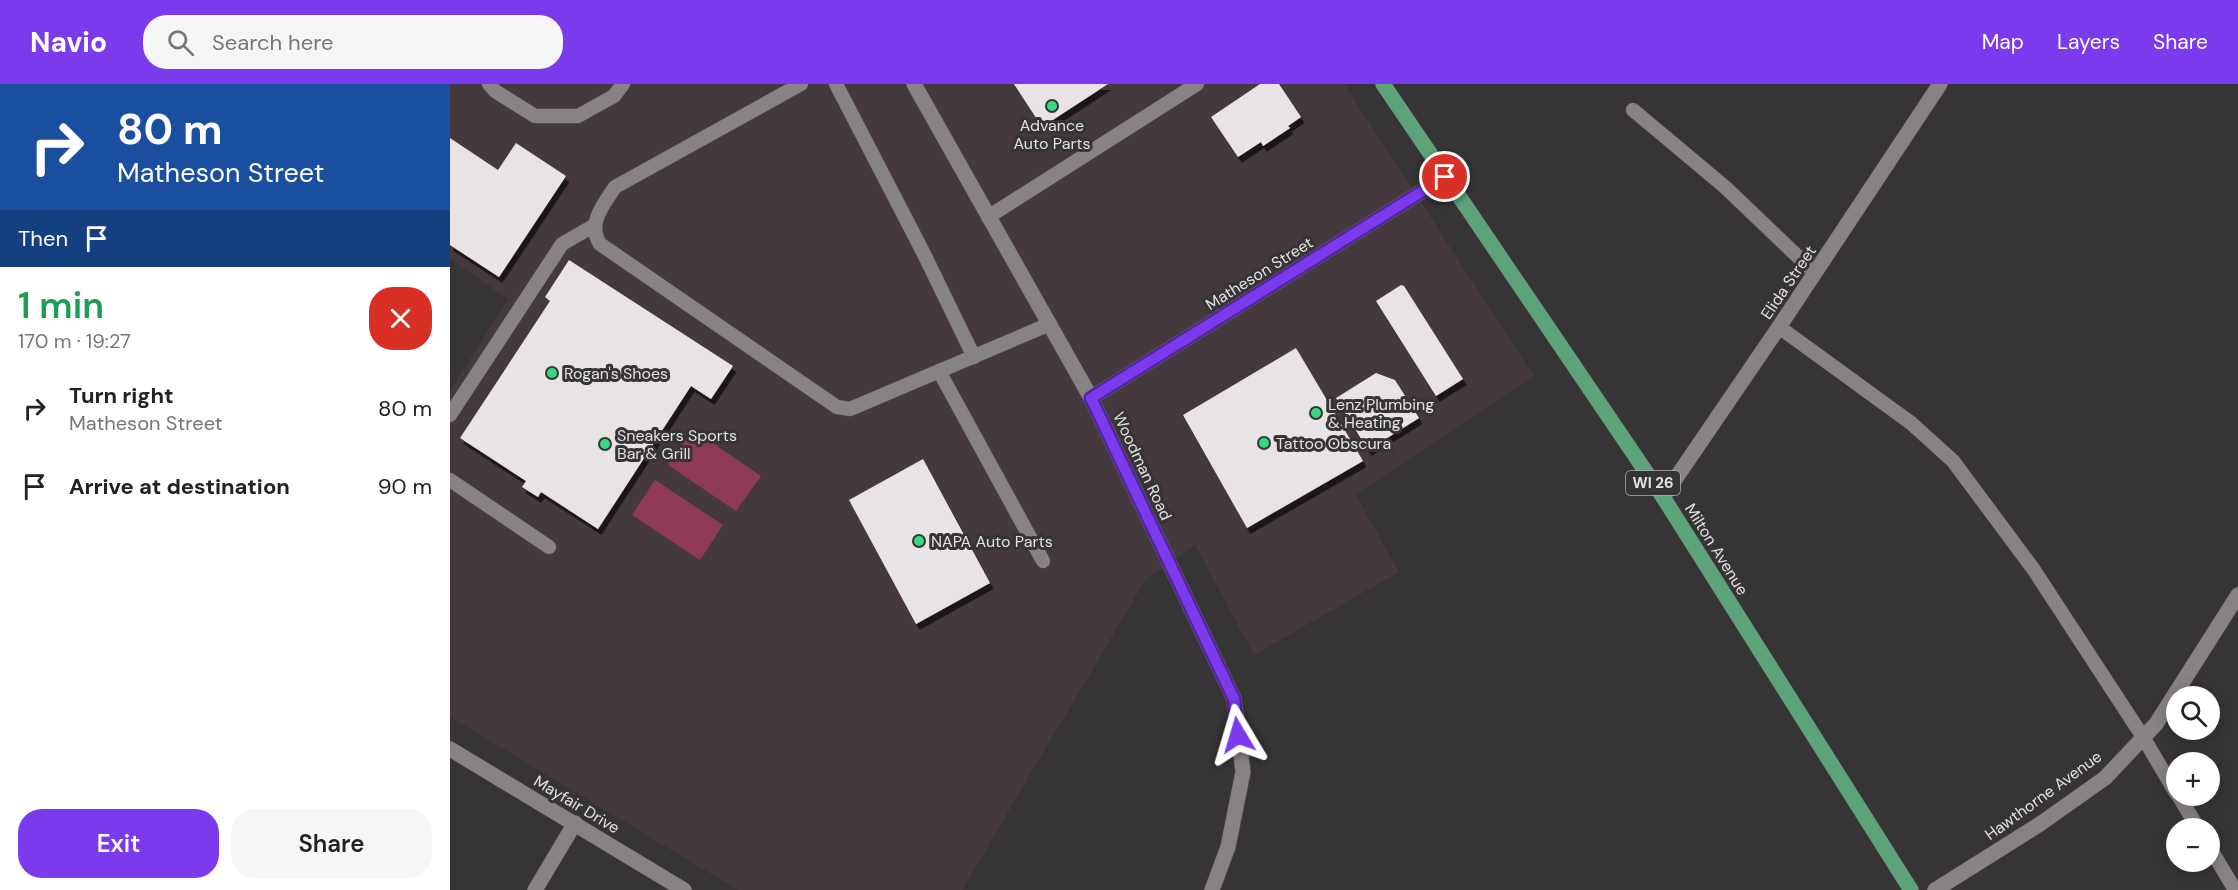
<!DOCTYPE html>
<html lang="en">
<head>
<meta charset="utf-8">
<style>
	:root { --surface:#fff; --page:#f6f6f6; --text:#222; --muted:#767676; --accent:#7c3aed }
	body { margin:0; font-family:"DM Sans",sans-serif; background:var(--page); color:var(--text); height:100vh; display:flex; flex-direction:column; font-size:22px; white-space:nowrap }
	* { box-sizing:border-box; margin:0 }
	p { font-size:20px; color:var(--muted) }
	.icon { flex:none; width:33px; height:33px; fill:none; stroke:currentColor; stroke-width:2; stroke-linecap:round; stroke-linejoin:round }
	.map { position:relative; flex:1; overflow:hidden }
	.panel { display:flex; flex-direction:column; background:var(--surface); width:450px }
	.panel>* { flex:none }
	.top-card { background:#1a4fa0; color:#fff; overflow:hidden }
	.buttons { position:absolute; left:1716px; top:602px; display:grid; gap:12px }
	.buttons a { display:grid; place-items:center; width:54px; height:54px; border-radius:50%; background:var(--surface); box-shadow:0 3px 15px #0003; font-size:30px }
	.pin { position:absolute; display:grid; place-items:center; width:51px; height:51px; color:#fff; margin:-26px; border:3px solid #fff; border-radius:50%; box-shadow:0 2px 6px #0007 }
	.me { position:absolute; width:66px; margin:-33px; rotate:353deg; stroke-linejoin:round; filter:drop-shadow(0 0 4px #0008) }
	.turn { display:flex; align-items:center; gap:21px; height:126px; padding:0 18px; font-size:27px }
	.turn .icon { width:78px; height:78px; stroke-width:2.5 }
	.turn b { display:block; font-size:42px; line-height:51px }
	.then { display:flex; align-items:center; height:57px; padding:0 18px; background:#0003; gap:12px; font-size:22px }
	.round { display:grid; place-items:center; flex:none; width:63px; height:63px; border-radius:24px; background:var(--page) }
	.summary { display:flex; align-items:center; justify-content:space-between; height:102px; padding:0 18px }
	h1 { font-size:36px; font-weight:600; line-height:45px; color:#1e9e55 }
	.button { display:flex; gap:12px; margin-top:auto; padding:12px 18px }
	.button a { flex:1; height:69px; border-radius:24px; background:var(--accent); color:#fff; font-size:24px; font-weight:600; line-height:69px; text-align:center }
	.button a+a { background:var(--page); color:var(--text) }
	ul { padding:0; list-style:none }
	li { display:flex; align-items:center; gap:18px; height:78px; padding:0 18px }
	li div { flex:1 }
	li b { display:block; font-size:22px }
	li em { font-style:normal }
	header { display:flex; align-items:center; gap:36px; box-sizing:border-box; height:84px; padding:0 30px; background:var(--accent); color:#fff }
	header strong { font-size:28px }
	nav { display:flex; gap:33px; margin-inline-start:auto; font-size:21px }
	.search { width:420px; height:54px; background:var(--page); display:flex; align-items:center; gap:15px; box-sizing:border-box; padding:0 21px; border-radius:24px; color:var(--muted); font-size:22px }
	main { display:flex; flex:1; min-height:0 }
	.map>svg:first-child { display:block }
	.built { fill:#44393c }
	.green { fill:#903a5a }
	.building { fill:#e8e3e4; filter:url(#shadow) }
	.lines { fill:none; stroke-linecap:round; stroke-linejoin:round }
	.lane-casing { stroke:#565253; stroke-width:15 }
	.street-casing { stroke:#565253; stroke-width:16 }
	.primary-casing { stroke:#565253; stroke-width:16 }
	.lane { stroke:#878283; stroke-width:14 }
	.street { stroke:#878283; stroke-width:15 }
	.primary { stroke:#5ca379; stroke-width:15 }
	.route-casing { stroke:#51269a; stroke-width:15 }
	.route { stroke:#7c3aed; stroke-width:10 }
	.poi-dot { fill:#36d880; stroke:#373435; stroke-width:2 }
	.labels { text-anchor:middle; stroke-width:6; stroke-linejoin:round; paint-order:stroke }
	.shield { fill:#373435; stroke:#afadae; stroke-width:1.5 }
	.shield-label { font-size:15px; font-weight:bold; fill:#e3e1e2 }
	.poi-label { font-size:16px; fill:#e3e1e2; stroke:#373435; text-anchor:start }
	.street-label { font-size:16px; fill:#e3e1e2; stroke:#373435 }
</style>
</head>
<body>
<header>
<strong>Navio</strong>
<div class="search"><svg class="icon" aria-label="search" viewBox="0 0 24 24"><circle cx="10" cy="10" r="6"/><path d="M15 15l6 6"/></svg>Search here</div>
<nav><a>Map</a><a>Layers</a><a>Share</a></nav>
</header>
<main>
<section class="panel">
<div class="top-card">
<div class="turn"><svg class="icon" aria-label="right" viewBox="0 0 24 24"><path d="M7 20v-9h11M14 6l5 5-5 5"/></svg><div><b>80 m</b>Matheson Street</div></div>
<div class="then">Then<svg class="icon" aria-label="arrive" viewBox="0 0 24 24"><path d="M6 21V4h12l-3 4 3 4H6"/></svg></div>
</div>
<div class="summary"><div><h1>1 min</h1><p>170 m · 19:27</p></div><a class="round" style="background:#d93025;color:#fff"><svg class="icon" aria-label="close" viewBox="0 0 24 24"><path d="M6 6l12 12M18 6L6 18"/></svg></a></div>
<ul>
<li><svg class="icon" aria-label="right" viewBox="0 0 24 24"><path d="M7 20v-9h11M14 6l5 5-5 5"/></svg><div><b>Turn right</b><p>Matheson Street</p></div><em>80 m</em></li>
<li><svg class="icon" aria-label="arrive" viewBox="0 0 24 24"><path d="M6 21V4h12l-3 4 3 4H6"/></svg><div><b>Arrive at destination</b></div><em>90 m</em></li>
</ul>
<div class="button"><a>Exit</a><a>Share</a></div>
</section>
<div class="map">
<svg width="1788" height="806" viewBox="0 0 1788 806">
	<defs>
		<filter id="shadow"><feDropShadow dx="3.5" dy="6" stdDeviation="0" flood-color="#0009"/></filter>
	</defs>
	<rect width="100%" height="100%" fill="#373435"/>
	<polygon class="built" points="0,0 894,0 1084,292 906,411 949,488 804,571 745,461 696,495 512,806 288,806 0,633 0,307 58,215 0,175"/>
	<g class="green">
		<polygon points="242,345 311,392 286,427 218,381"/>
		<polygon points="205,396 273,441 250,476 182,431"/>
	</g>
	<g class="building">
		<polygon points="564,0 658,0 592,43"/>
		<polygon points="810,0 829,0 851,33 838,42 840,44 813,62 811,58 788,73 761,33"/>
		<polygon points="0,54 48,86 66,59 116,92 49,193 0,161"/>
		<polygon points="119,176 283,282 261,315 241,302 148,445 91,408 88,413 72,403 76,397 10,354 100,217 95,213"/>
		<polygon points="951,201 954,202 1013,295 986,312 926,217"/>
		<polygon points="846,264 913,377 797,444 733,331"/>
		<polygon points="926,289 945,296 969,334 918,366 886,314"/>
		<polygon points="473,375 540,499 466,540 399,416"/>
	</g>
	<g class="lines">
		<defs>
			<g id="lane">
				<polyline points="39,0 45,7 85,32 128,32 164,12 173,0"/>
				<path d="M351,0L165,103C153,121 137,140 150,160L387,323L400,325L600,240"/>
				<polyline points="386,0 474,170 524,273"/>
				<polyline points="1183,26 1275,103 1365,189"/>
				<polyline points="538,133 747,0"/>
				<polyline points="1329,243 1461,339 1503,377 1584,486 1693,653 1726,709"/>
				<polyline points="489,287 593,477"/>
				<polyline points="0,331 112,160 145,141"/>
				<polyline points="0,396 99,463"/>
				<polyline points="1728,711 1748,744"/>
				<polyline points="1760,764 1785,806"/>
			</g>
			<g id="street">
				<polyline points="464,0 641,314 784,615 793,688 778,763 762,806"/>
				<polyline points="641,314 995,93"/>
				<polyline points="1213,413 1329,243 1490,0"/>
				<polyline points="0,665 234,806"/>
				<polyline points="85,806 125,739"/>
				<polyline points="1485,806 1590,740 1655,694 1706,640 1788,511"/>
			</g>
			<polyline id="primary" points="933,0 1213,413 1461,806"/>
		</defs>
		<use href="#lane" class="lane-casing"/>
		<use href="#street" class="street-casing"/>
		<use href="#primary" class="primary-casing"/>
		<use href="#lane" class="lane"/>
		<use href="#street" class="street"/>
		<use href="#primary" class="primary"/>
	</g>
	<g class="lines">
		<defs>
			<polyline id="route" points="788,651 784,615 641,314 995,93"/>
		</defs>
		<use href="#route" class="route-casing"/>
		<use href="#route" class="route"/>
	</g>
	<g class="poi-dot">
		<circle cx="602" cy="22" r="6"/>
		<circle cx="102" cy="289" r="6"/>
		<circle cx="866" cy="329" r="6"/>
		<circle cx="814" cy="359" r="6"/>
		<circle cx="155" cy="360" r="6"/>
		<circle cx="469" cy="457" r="6"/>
	</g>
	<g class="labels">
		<rect class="shield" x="1176" y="387" width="54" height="24" rx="4.5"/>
		<g class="shield-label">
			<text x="1203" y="404">WI 26</text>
		</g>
		<g class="poi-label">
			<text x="602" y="47" text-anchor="middle">Advance<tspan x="602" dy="18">Auto Parts</tspan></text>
			<text x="114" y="295">Rogan's Shoes</text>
			<text x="878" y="326">Lenz Plumbing<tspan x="878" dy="18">&amp; Heating</tspan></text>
			<text x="167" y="357">Sneakers Sports<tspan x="167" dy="18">Bar &amp; Grill</tspan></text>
			<text x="826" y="365">Tattoo Obscura</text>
			<text x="481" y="463">NAPA Auto Parts</text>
		</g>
		<g class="street-label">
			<text transform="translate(809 189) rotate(-32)" y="6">Matheson Street</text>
			<text transform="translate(1338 198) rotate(-56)" y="6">Elida Street</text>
			<text transform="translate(693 382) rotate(65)" y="6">Woodman Road</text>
			<text transform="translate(1267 465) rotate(58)" y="6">Milton Avenue</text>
			<text transform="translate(1593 711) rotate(-36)" y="6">Hawthorne Avenue</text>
			<text transform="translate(127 720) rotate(31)" y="6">Mayfair Drive</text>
		</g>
	</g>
</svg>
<div class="buttons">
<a><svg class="icon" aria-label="search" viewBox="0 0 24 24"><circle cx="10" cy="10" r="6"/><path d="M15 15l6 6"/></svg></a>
<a>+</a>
<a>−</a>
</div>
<div class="pin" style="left:995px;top:93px;background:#d93025"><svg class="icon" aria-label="arrive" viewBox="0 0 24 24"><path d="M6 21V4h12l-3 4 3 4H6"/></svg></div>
<svg class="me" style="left:788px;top:651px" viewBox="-20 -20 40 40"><path d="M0-17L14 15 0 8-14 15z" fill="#7c3aed" stroke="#fff" stroke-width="4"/></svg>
</div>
</main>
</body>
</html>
